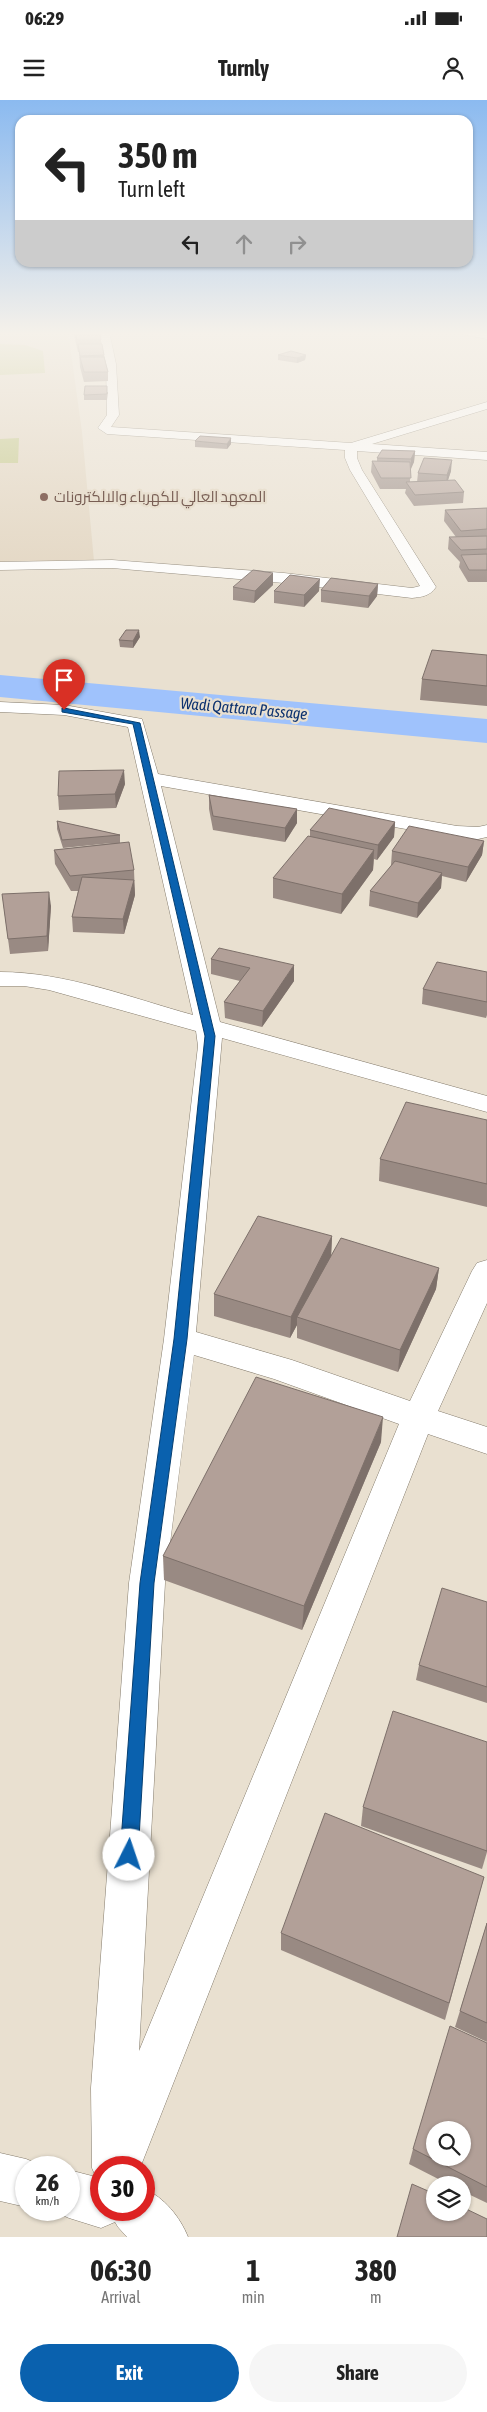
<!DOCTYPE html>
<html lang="en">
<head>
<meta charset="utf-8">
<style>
	:root { --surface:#fff; --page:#f6f6f6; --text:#222; --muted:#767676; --accent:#0a61ae }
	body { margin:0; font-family:"Asap Condensed",Cairo,sans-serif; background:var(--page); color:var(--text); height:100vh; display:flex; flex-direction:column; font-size:19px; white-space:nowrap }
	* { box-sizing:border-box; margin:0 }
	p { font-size:16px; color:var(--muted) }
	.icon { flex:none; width:28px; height:28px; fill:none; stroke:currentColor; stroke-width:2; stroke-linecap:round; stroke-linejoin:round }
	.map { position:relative; height:2137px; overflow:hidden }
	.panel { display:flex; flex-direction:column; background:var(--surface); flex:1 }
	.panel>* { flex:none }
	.top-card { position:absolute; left:15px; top:15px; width:458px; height:152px; border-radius:15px; box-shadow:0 1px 4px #0004; background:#fff; color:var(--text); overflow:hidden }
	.fabs { position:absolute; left:426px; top:2021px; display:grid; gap:10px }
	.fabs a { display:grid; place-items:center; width:45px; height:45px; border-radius:50%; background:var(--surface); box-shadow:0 1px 4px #0004; font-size:25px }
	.speed { position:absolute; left:15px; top:2056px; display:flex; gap:10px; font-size:25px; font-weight:700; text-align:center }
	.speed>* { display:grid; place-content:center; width:65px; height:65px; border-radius:50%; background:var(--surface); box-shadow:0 1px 4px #0004; line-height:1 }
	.speed small { font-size:12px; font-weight:400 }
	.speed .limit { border:8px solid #d22; background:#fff; color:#111 }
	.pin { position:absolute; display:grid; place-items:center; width:42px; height:42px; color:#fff; margin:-51px -21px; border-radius:50% 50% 50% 0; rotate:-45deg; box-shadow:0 0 5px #0007 }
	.pin .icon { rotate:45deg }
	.me { position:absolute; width:55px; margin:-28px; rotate:4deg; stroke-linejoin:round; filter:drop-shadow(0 0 4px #0008) }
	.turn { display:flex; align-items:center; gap:18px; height:105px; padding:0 20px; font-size:22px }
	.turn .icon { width:65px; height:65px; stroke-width:2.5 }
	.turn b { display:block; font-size:35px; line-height:42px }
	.lanes { display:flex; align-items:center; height:48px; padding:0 20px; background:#0003; justify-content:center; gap:25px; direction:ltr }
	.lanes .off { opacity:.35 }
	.eta { display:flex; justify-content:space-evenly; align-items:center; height:85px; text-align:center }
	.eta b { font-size:30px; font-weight:700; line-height:35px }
	.action { display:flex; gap:10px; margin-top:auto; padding:10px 20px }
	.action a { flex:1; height:58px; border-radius:30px; background:var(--accent); color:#fff; font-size:20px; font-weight:700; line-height:58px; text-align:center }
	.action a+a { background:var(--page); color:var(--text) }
	.status { display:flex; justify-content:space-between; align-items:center; height:35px; padding:0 25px; background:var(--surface); direction:ltr }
	.status svg { height:14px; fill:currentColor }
	header { display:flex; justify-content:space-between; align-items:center; height:65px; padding:0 20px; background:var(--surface); font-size:22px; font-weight:700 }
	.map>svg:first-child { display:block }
	.built { fill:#e0d2bc }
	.green { fill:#bcc27a }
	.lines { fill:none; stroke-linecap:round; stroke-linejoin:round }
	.river { fill:#9fc2fc; fill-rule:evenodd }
	.minor-casing { stroke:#857c6d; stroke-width:1 }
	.minor { fill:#fff; fill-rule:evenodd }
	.wall { fill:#998a83 }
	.shaded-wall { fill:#7d706a }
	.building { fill:#b2a098; stroke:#7d706a; fill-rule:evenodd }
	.route { fill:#0a61ae; stroke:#063f71 }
	.education-dot { fill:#8d6e63; stroke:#e9e0d0; stroke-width:2 }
	.labels { text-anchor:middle; stroke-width:4.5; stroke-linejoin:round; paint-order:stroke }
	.far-education-label { font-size:15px; fill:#785e54; stroke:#e9e0d0; text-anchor:start }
	.far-water-label { font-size:16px; font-style:italic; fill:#0d326f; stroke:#e9e0d0 }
</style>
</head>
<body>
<div class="status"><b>06:29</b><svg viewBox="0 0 49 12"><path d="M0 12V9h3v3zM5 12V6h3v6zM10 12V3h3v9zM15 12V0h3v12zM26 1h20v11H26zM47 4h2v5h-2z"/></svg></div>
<header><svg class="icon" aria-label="menu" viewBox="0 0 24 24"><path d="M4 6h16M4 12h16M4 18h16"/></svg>Turnly<svg class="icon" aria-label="person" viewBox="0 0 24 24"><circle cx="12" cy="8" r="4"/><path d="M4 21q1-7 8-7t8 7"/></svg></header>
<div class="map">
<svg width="487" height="2137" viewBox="0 0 487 2137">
	<rect width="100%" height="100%" fill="#e9e0d0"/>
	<polygon class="built" points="0,231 68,231 82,332 94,461 0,463"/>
	<g class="green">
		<polygon points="0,244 25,245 43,251 45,273 0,275"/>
		<polygon points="19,338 18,363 0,363 0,339"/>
	</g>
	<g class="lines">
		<polygon class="river" points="0,575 487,619 487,643 0,597"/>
		<defs>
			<g id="minor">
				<path d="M99,231H109L116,264L119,315L111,327L351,343L487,302V309L372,344L487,352V360L357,351V358L362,370L436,487C430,496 422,497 412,498L284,483L112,468L0,470V462L112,460L284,473L412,488L420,486L350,370L345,358V350L107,334L98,328L107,315L106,264Z"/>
				<polygon points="455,231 487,233 487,239 456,233"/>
				<path d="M0,602L64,605L142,619L158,674L457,726L478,727L487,725V737L478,739L457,738L161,686L220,922L487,996V1012L222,938L196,1232L292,1260L410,1301L472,1171L477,1163L487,1160V1203L438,1311L487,1327V1354L428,1334L140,2068H101V2110H144V2089C164,2097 180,2117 188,2137H127L118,2127L115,2122L101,2128L69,2118L51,2110H69V2070L96,2077L92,2068L91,1988L129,1483L164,1239L198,946L196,931L49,890L24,886H0V872C66,872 131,898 193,915L128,627L64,615L0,612ZM194,1255L274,1279L399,1324L139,1951L165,1483Z"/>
				<polygon points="0,2053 26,2059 43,2066 44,2068 26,2068 26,2107 0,2101"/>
			</g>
		</defs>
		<use href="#minor" class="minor-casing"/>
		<use href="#minor" class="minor"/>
	</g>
	<g class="wall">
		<polygon points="73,231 100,231 101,244 104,255 105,259 108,272 108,281 84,282 80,267 79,252 78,252"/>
		<polygon points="278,255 306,255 305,260 297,263 278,260"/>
		<polygon points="108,292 107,300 84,300 84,295"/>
		<polygon points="195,341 231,344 227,349 195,347"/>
		<polygon points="415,351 414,362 410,369 410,382 417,382 418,373 451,371 448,380 464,392 463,403 414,406 405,393 406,389 380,389 371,372 372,361 377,361 377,358"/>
		<polygon points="487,408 487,482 468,482 459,467 460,462 448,449 449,437 456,437 444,421 445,410"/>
		<polygon points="273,473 273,485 254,503 233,500 233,487"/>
		<polygon points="378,484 377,496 368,508 321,502 321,490"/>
		<polygon points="274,491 319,491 304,507 274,503"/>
		<polygon points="140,537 133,548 120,547 119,540"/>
		<polygon points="487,555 487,606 420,600 422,579"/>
		<polygon points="125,684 116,708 59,710 58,696"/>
		<polygon points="209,695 297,709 297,723 285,742 213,730 209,709"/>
		<polygon points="57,721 120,735 120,743 134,770 135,795 124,834 73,832 72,817 78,791 71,791 55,764 54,750 112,743 63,748 57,729"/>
		<polygon points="395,722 394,737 377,760 374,759 373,770 341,814 273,798 273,778 310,736 310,730"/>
		<polygon points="484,741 482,755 466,782 442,776 441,788 417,818 369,806 370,791 392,766 391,765 392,751"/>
		<polygon points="2,794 51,806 48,851 10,854"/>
		<polygon points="219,848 294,881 262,927 225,918 224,902 240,881 211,874 211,859"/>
		<polygon points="487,872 487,915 486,918 422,904 423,889"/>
		<polygon points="487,1020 487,1107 379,1081 380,1059"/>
		<polygon points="332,1136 331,1156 439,1168 436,1189 398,1272 297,1238 297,1225 290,1238 214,1216 214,1194"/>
		<polygon points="381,1342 302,1530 164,1480 163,1456"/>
		<polygon points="487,1502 487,1603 416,1580 419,1565"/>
		<polygon points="487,1642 487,1752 482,1769 361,1726 363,1707"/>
		<polygon points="484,1777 445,1920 281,1850 281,1833"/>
		<polygon points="487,1823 487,1942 455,1927"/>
		<polygon points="487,1943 487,2103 462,2091 462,2085 450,2085 409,2064 413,2049"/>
	</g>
	<g class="shaded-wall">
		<polygon points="306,255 305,260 297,263 297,258"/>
		<polygon points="231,338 231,344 227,349 227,344"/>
		<polygon points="415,351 414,362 411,369 411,359"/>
		<polygon points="452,360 451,371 446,386 447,375"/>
		<polygon points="273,473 273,485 254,503 255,491"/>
		<polygon points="320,479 319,491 304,507 304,495"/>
		<polygon points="378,484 377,496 368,508 369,496"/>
		<polygon points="139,530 140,537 133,548 133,541"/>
		<polygon points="124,670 125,684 116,708 115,694"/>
		<polygon points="297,709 297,723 285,742 285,728"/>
		<polygon points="395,722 394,737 377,760 378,745"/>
		<polygon points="484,741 482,755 466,782 468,767"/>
		<polygon points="374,750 373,770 341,814 342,794"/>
		<polygon points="442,773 441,788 417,818 418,803"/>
		<polygon points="134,780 135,795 124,834 123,819"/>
		<polygon points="49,792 51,806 48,851 47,836"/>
		<polygon points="294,865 294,881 262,927 263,911"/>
		<polygon points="332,1136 331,1158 297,1217 297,1225 290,1238 291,1217"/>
		<polygon points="439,1168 436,1189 398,1272 400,1250"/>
		<polygon points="383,1317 381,1342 302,1530 304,1506"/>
	</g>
	<g class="building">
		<polygon points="75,231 100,231 101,240 77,240"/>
		<polygon points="78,244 102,244 104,255 80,256"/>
		<polygon points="291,251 306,255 297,258 278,255"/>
		<polygon points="80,257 104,257 108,272 84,272"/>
		<polygon points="85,286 107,286 107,294 84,295"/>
		<polygon points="200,336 231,338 227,344 195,341"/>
		<polygon points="382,350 415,351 411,359 377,358"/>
		<polygon points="424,358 452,360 447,375 418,373"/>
		<polygon points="372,361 410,362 411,378 381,378"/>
		<polygon points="455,380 464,392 415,395 406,382"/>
		<polygon points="487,408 487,429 461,431 445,410"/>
		<polygon points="487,436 487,449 461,450 449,437"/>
		<polygon points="487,454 487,470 469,470 461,455"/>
		<polygon points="253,470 273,473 255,491 233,487"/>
		<polygon points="290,475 320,479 304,495 274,491"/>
		<polygon points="331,478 378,484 369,496 321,490"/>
		<polygon points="126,530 139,530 133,541 119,540"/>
		<polygon points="432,550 487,555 487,586 422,579"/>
		<polygon points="124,670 115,694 58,696 59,671"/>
		<polygon points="209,695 297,709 285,728 213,716"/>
		<polygon points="329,708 395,722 378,745 310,730"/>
		<polygon points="57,721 120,735 62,740"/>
		<polygon points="409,726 484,741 468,767 392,751"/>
		<polygon points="308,736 374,750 342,794 273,778"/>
		<polygon points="129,742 134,770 70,776 54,750"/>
		<polygon points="395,761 442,773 418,803 370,791"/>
		<polygon points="82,777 134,780 123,819 72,817"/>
		<polygon points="49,792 47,836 8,839 2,794"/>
		<polygon points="219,848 294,865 263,911 224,902 250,868 211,859"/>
		<polygon points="437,862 487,872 487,902 423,889"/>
		<polygon points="406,1002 487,1020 487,1084 380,1059"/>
		<polygon points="258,1116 332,1136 291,1217 214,1194"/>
		<polygon points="341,1138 439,1168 400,1250 297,1217"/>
		<polygon points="256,1277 383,1317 304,1506 163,1456"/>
		<polygon points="442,1488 487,1502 487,1587 419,1565"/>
		<polygon points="393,1611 487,1642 487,1751 363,1707"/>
		<polygon points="325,1713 484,1777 449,1903 281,1833"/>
		<polygon points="487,1823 487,1923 460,1911"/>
		<path d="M450,1926L487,1943V2087L413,2049ZM435,2030H462V2058H435Z"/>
		<polygon points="412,2084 435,2094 435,2112 462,2112 462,2107 487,2119 487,2137 397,2137"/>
	</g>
	<linearGradient id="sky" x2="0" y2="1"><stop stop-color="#8bbaf0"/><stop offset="0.44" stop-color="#f5f1ea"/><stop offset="1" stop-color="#f5f1ea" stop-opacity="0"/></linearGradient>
	<rect width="487" height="530" fill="url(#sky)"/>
	<polygon class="route" points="64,608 140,623 215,936 187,1239 154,1483 138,1755 135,1761 129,1764 123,1761 120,1755 140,1483 174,1239 205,936 133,624 62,612 62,608"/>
	<circle class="education-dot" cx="44" cy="397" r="5"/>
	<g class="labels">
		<g class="far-education-label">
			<text x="54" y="402">المعهد العالي للكهرباء والالكترونات</text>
		</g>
		<g class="far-water-label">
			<text transform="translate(244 608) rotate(5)" y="6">Wadi Qattara Passage</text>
		</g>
	</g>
</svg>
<div class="fabs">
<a><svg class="icon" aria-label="search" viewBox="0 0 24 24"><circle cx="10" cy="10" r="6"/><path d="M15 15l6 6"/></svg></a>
<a><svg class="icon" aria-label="layers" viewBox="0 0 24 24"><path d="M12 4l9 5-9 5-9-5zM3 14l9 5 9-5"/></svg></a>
</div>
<div class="speed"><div>26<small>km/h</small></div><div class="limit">30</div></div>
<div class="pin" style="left:64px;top:610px;background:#d93025"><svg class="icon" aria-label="arrive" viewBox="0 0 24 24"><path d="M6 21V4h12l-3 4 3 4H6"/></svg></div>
<svg class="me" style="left:129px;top:1755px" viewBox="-20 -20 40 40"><circle r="19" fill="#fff"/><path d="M0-13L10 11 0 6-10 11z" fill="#0a61ae"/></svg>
<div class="top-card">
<div class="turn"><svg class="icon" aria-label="left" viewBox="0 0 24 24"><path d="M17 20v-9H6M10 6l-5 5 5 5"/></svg><div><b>350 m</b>Turn left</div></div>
<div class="lanes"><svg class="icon" aria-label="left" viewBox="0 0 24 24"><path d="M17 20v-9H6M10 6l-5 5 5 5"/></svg><svg class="icon off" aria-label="ahead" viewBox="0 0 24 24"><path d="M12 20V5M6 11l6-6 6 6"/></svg><svg class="icon off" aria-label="right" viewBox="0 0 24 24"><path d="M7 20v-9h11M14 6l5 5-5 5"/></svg></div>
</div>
</div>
<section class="panel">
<div class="eta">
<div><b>06:30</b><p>Arrival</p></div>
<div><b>1</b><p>min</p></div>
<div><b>380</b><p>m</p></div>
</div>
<div class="action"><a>Exit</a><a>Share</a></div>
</section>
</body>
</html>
